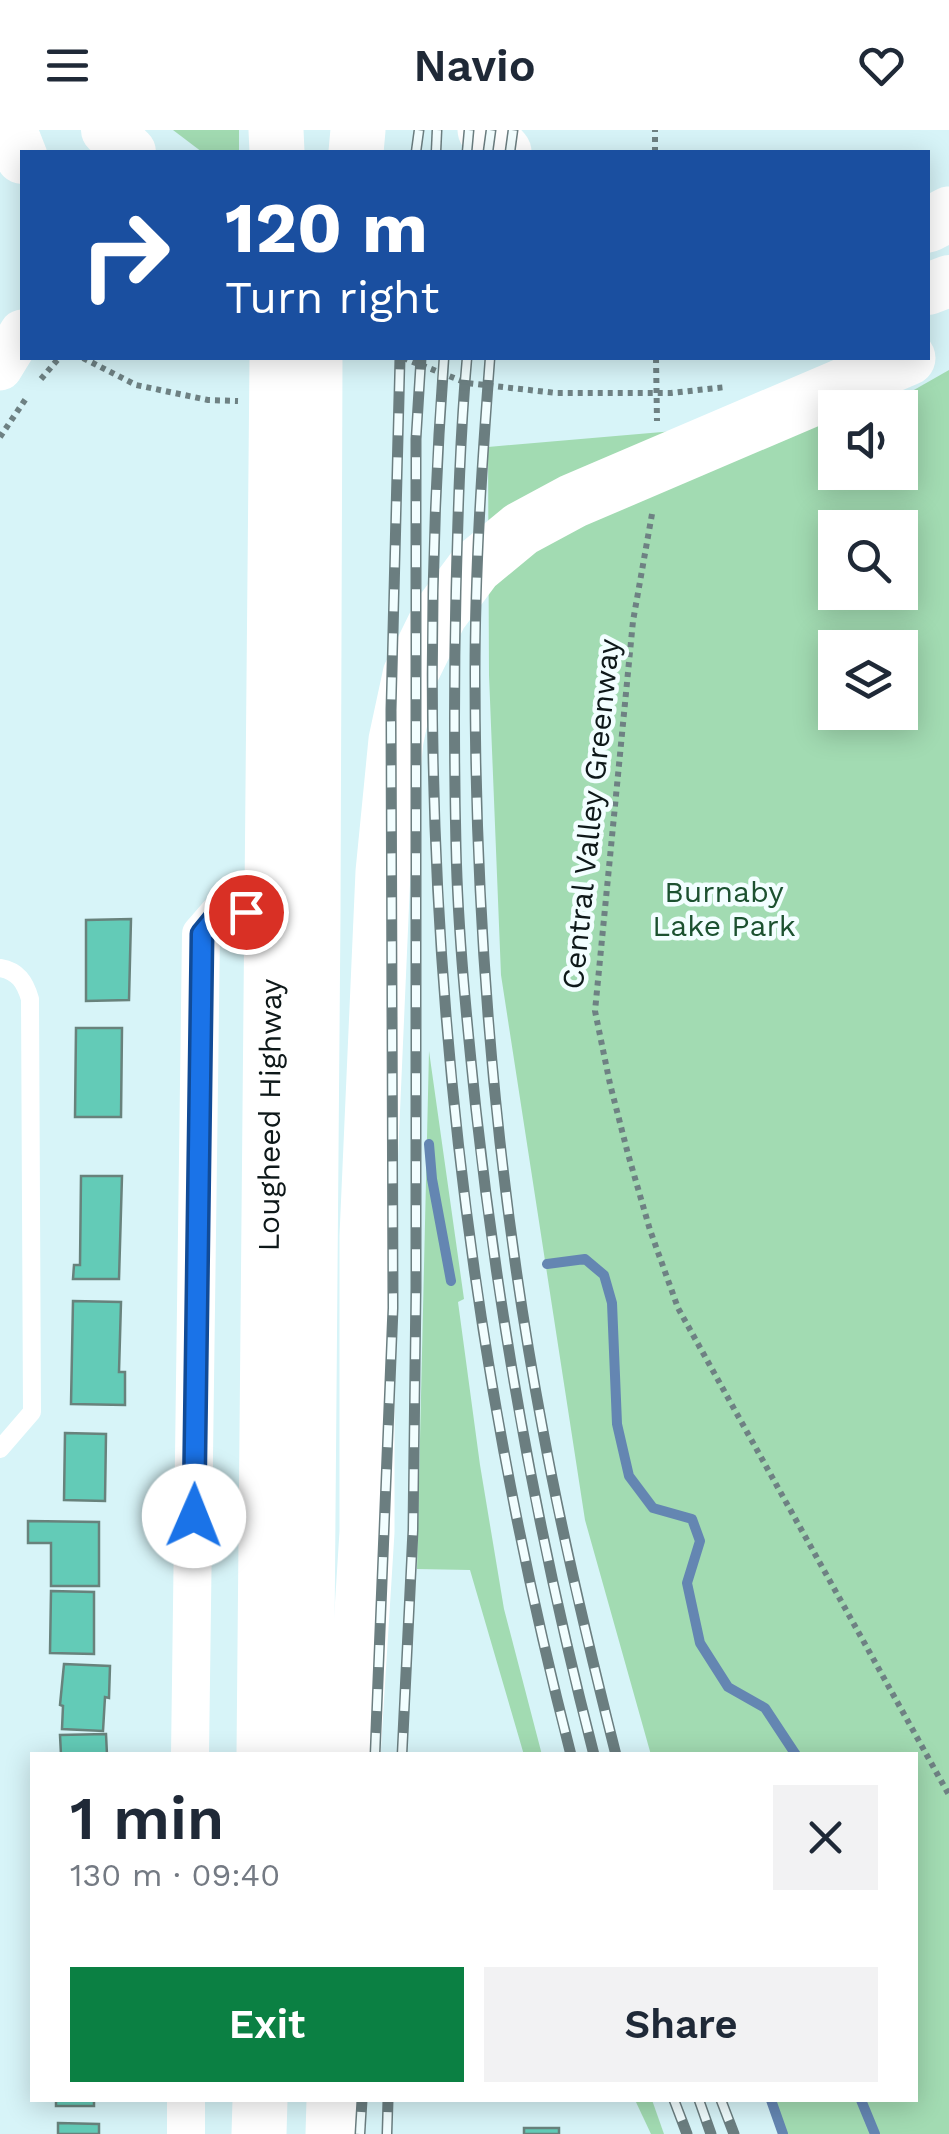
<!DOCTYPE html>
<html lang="en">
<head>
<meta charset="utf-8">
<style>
	:root { --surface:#fff; --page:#f2f2f3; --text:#1f2937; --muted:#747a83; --accent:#0b8043 }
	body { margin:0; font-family:"Work Sans",sans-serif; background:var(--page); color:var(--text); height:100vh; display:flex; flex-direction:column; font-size:38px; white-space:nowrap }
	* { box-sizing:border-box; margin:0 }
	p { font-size:32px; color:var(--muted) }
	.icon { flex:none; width:55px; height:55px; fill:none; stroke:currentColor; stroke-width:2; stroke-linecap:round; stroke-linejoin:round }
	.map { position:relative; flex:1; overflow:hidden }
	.details { position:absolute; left:30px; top:1622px; width:888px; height:350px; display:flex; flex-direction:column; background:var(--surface); border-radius:0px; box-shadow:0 5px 25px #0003 }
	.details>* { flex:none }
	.guide { position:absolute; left:20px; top:20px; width:910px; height:210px; border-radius:0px; box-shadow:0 5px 25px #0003; background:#1a4fa0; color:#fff; overflow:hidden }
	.buttons { position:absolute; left:818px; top:260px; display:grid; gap:20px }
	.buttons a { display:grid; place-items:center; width:100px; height:100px; border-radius:0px; background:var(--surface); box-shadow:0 5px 25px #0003; font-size:50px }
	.pin { position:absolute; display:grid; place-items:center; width:85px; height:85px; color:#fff; margin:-42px; border:5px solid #fff; border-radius:50%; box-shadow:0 2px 10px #0007 }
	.me { position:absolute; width:110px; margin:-55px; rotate:1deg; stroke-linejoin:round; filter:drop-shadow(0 0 8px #0008) }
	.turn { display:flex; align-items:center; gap:35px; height:210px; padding:0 40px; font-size:45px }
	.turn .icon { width:130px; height:130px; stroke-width:2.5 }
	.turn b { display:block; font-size:70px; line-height:85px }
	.round { display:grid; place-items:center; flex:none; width:105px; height:105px; border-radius:0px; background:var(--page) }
	.head { display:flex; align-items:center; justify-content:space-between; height:170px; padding:0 40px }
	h1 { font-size:60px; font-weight:600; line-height:75px }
	.cta { display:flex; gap:20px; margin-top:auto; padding:20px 40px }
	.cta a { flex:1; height:115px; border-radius:0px; background:var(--accent); color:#fff; font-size:40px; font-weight:600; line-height:115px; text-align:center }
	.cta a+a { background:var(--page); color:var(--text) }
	header { display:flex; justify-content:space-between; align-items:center; height:130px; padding:0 40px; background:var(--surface); font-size:45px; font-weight:600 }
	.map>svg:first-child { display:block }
	.green { fill:#a2dbb2; fill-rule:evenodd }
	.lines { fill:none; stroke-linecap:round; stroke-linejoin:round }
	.stream { stroke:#6486b2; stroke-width:10 }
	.building { fill:#63cbb7; stroke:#68827c; stroke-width:2.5 }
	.path { stroke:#6e8183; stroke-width:6; stroke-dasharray:5 5; stroke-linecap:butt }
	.service { stroke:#fff; stroke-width:18 }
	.minor { stroke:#fff; stroke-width:38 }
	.tertiary { stroke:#fff; stroke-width:45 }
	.secondary { stroke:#fff; stroke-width:52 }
	.primary { stroke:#fff; stroke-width:55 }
	.rail-casing { stroke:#6b7e80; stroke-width:11 }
	.rail { stroke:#f2feff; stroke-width:8; stroke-dasharray:22; stroke-linecap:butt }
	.route-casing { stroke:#114b97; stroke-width:25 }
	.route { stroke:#1a73e8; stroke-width:18 }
	.labels { text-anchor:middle; stroke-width:9; stroke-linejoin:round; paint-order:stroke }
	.street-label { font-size:30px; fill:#0e1819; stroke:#f2feff }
	.park-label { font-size:30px; fill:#1c5130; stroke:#f2feff }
</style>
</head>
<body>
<header><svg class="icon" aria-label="menu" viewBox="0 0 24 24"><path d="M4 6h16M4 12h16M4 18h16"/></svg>Navio<svg class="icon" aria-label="heart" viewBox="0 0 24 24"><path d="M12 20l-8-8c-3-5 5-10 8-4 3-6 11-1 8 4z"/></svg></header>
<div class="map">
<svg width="949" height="2004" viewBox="0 0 949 2004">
	<rect width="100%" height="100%" fill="#d7f4f8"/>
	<g class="green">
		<polygon points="173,0 239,0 239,22 202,22"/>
		<path d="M949,240V2004H785L771,1970H915V1625H651L585,1390L501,845L489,545L488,317L835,287V342H900V278L884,277ZM835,398H900V462H835ZM835,518H900V582H835Z"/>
		<polygon points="429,921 464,1169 458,1172 480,1335 504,1479 542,1625 524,1625 470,1440 417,1439"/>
		<polygon points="635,1970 652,1970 664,2004 651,2004"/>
	</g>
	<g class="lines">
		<g class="stream">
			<polyline points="429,1014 432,1049 451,1151"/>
			<polyline points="547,1134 585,1129 604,1145 612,1173 617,1294 629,1346 653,1378 692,1389 700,1411 687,1453 700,1513 728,1557 765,1578 796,1625"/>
			<polyline points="771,1970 783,2004"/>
			<polyline points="861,1970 875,2004"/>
		</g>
	</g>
	<g class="building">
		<polygon points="131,789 129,870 86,871 86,790"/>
		<polygon points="76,898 122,898 121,987 75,987"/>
		<polygon points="81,1046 122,1046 119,1149 73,1149 74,1135 80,1135"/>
		<polygon points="73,1171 121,1172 119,1242 125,1242 125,1275 71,1274"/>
		<polygon points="65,1303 106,1304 105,1371 64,1370"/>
		<polygon points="28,1391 99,1392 99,1456 51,1456 51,1413 28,1413"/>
		<polygon points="51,1461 94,1462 94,1524 50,1523"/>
		<polygon points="64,1534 110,1536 109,1568 105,1567 103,1601 62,1599 63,1576 60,1575"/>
		<polygon points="106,1604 107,1625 61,1625 60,1605"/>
		<rect x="56" y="1970" width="38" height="6"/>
		<polygon points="58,1993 99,1994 99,2004 58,2004"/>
		<rect x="524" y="1998" width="35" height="6"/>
	</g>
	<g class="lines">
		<g class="path">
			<polyline points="655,22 655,0"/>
			<polyline points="83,228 136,255 208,270 238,271"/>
			<polyline points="403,228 467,253 556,263 671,263 726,257"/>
			<polyline points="656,228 657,291"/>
			<polyline points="41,249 59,228"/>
			<polyline points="0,307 27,267"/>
			<polyline points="652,384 633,491 595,881 610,954 628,1024 650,1100 678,1178 949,1665"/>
		</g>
		<path class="service" d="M0,838C18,841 25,852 30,869L32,1282L0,1319"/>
		<g class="minor">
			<polyline points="190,1625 201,804 221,781 270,784"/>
			<polyline points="186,2004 186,1970"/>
		</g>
		<polyline class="tertiary" points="0,238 22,202"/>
		<g class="secondary">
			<polyline points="11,0 22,28"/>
			<polyline points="107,0 130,22"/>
			<polyline points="928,159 949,151"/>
		</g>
		<g class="primary">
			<polyline points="276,0 277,22"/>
			<polyline points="485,0 504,22"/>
			<polyline points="356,22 358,0"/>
			<polyline points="928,95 949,84"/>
			<path id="s1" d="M264,1625L277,228"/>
			<polyline points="306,1625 313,784 315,228"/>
			<polyline points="353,1625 367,1402 367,1106 383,742 396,610 410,545 440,484 475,437 521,399 573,371 908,228"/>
			<polyline points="259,2004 260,1970"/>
			<polyline points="333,2004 334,1970"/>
		</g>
		<defs>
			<g id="rail">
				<polyline points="416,22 419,0"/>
				<polyline points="436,22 437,0"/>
				<polyline points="467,22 469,0"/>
				<polyline points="488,22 491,0"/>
				<polyline points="510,22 513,0"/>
				<path d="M444,228C409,699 453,1167 571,1625"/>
				<path d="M467,228C460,305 458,383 456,461C454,546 454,632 456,717C458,805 467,893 476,980C500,1199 539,1412 594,1625"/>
				<path d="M490,228C482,333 475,438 475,544C475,797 496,1053 543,1301C563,1410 589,1518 616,1625"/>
				<polyline points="375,1625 393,1178 391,580 400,228"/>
				<polyline points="402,1625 413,1400 416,1158 416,309 421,228"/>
				<polyline points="674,1970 687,2004"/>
				<polyline points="699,1970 711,2004"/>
				<polyline points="721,1970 734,2004"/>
				<polyline points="360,2004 362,1970"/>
				<polyline points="387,2004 388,1970"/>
			</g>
		</defs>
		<use href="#rail" class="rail-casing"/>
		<use href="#rail" class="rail"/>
	</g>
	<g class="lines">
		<defs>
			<polyline id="route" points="194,1386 202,804 221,781 246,782"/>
		</defs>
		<use href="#route" class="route-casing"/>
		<use href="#route" class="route"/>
	</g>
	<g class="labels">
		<g class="street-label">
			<text transform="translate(591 684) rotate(-84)" y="10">Central Valley Greenway</text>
			<text dy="10" stroke="none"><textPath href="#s1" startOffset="640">Lougheed Highway</textPath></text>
		</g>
		<g class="park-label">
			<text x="724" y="772">Burnaby<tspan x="724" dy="34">Lake Park</tspan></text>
		</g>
	</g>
</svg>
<div class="buttons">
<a><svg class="icon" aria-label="sound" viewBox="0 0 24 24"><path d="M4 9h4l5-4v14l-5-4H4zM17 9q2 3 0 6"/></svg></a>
<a><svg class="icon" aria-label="search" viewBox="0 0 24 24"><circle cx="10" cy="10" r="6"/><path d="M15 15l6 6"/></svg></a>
<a><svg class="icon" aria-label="layers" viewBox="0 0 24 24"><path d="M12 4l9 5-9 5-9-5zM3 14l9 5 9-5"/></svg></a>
</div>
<div class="pin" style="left:246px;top:782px;background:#d93025"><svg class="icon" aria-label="arrive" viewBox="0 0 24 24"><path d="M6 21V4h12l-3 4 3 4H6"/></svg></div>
<svg class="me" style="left:194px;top:1386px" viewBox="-20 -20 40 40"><circle r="19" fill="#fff"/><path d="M0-13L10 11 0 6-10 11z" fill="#1a73e8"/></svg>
<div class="guide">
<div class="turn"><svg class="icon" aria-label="right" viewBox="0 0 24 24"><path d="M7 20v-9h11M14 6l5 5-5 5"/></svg><div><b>120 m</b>Turn right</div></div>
</div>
<section class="details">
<div class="head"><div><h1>1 min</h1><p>130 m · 09:40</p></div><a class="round"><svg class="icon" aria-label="close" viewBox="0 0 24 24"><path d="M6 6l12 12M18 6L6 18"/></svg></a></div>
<div class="cta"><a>Exit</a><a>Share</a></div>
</section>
</div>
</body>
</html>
